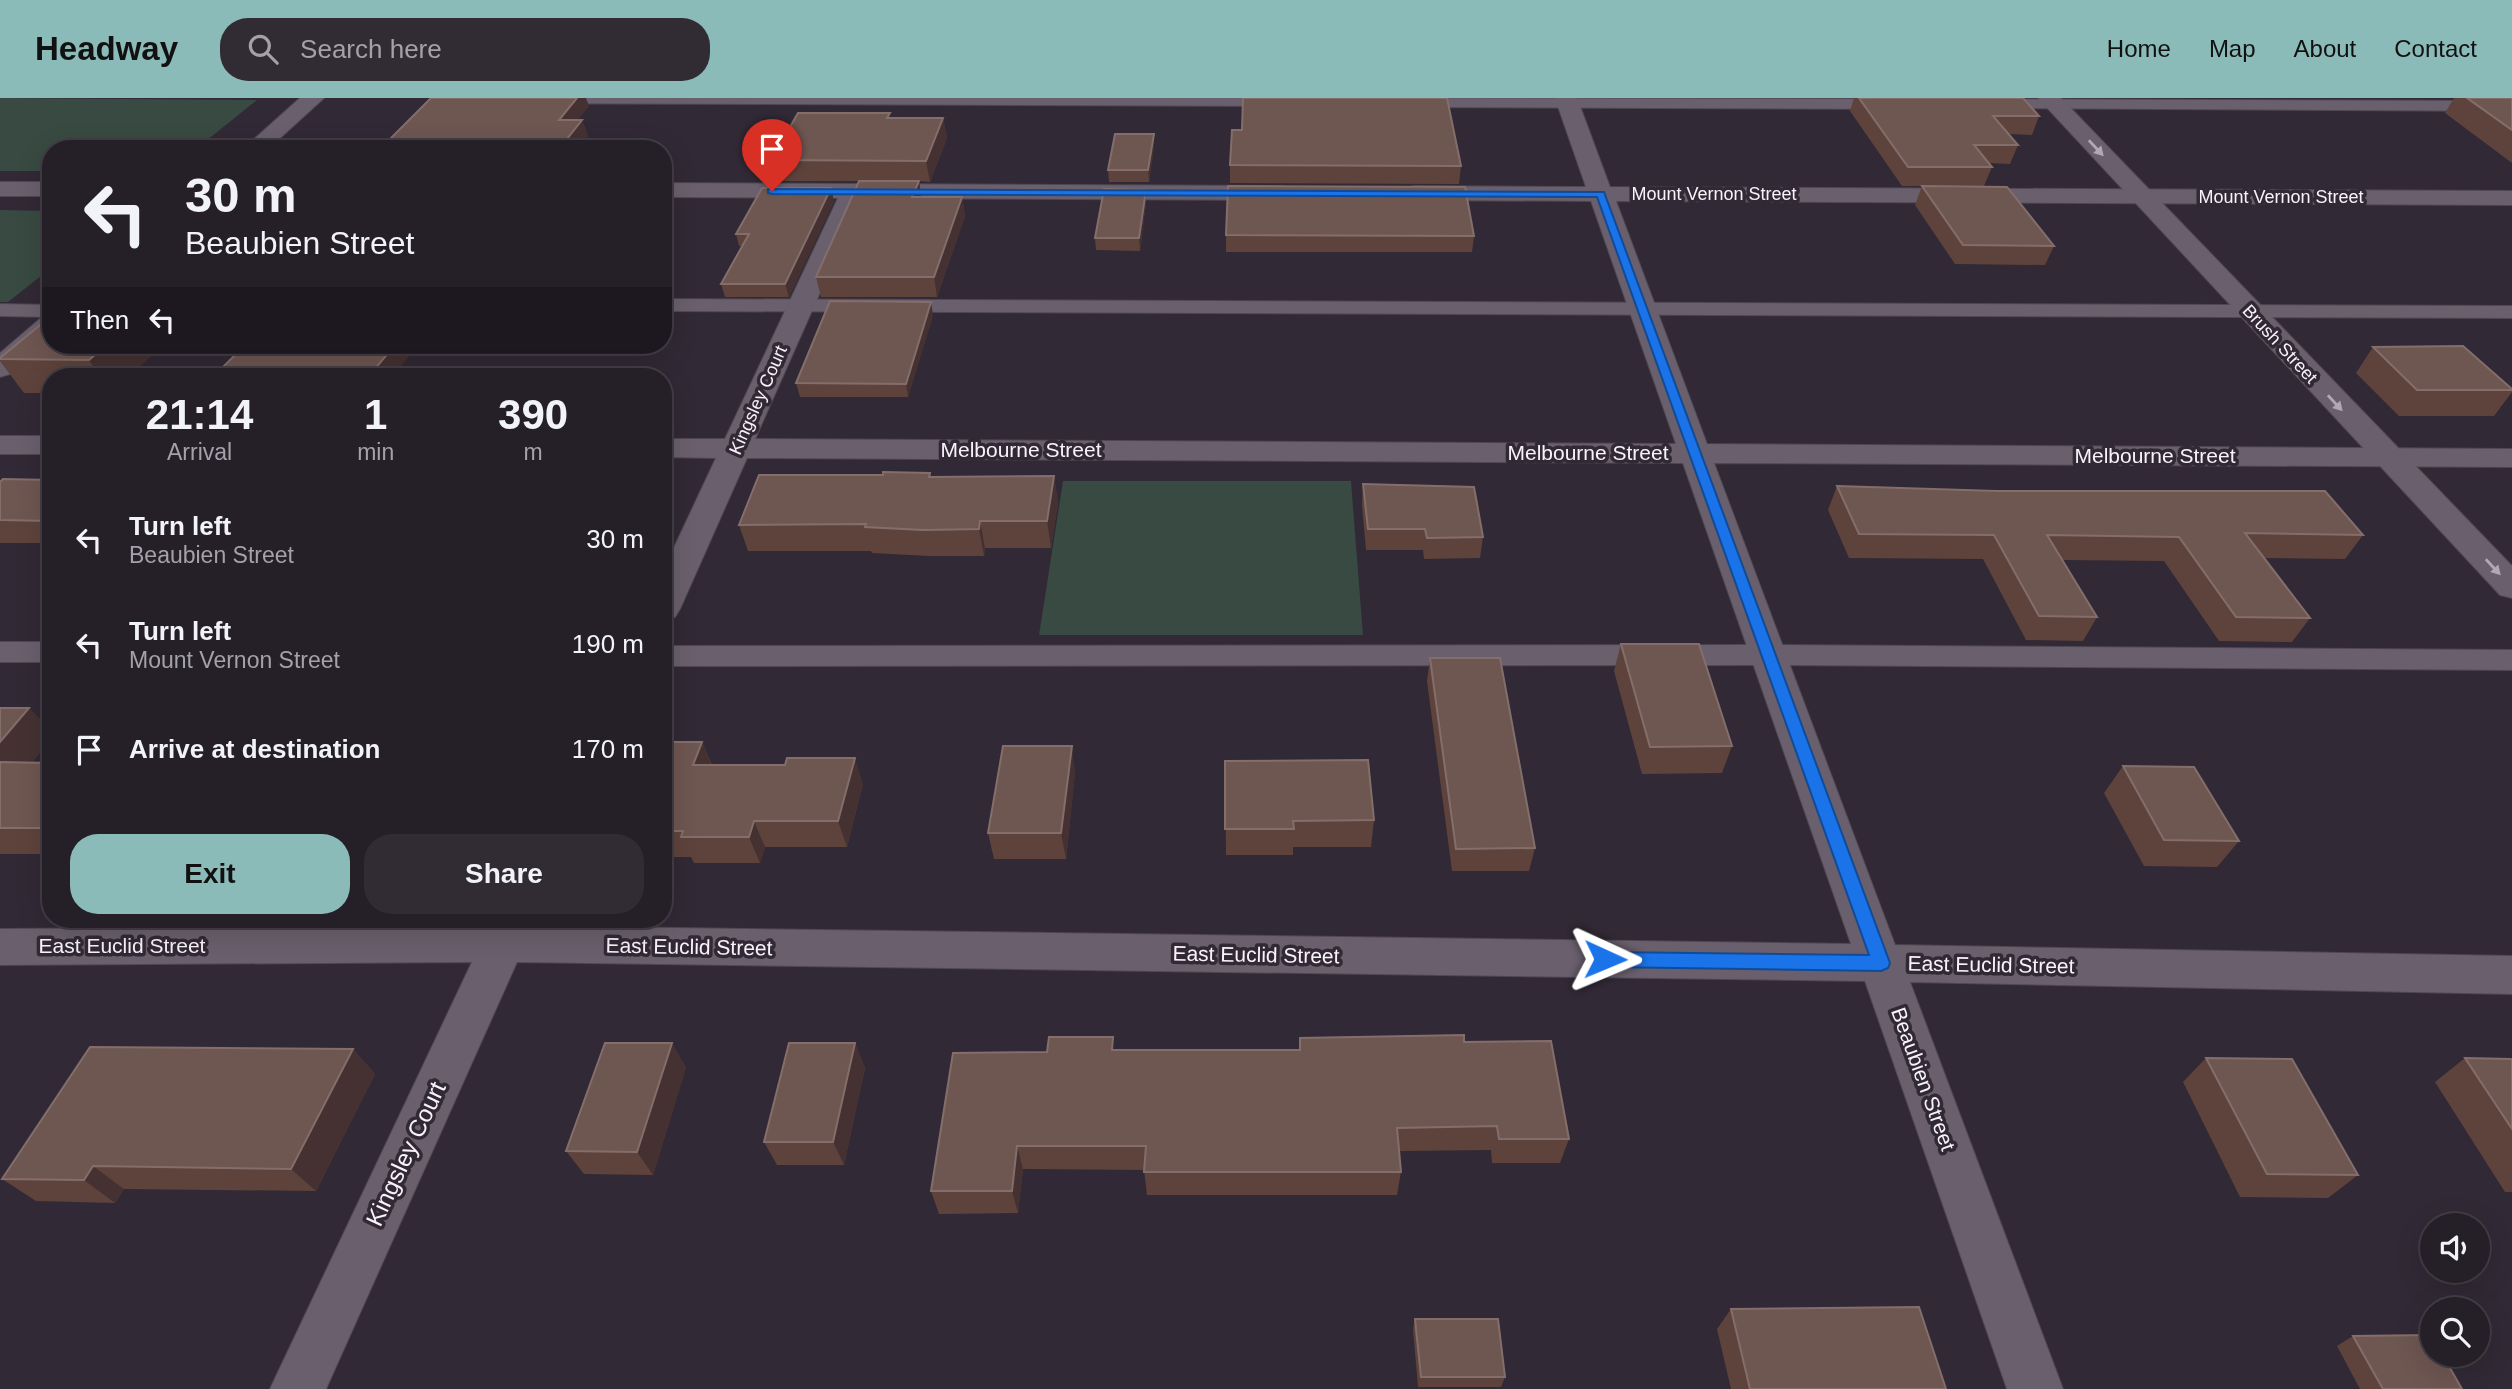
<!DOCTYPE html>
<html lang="en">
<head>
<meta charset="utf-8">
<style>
	:root { --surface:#251f28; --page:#312c34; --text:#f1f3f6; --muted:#a3a2a8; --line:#423d45; --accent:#8bbbb9 }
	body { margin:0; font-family:Helvetica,sans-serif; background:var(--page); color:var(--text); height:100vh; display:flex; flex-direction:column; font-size:26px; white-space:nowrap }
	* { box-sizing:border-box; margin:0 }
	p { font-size:23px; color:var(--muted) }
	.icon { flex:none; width:38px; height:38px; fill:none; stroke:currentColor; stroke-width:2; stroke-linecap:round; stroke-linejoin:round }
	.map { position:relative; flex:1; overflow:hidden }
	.details { position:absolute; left:42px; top:270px; width:630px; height:560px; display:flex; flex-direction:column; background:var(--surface); border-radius:28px; box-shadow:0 7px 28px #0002,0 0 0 2px var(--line) }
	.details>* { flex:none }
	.hud { position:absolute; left:42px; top:42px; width:630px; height:214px; border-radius:28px; box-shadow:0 7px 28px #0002,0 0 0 2px var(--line); background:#251f28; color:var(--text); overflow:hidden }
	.buttons { position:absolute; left:2420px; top:1115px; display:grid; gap:14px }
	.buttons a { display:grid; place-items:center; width:70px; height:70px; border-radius:50%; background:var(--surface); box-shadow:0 7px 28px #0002,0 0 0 2px var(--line); font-size:35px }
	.pin { position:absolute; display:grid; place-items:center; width:60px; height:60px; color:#fff; margin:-72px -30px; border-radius:50% 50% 50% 0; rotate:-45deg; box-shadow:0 0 7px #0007 }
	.pin .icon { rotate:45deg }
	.me { position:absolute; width:77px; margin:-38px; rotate:91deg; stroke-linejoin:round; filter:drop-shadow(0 0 5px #0008) }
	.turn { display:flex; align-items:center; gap:24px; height:147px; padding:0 28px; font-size:32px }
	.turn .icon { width:91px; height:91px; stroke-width:2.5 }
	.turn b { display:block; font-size:49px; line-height:60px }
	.then { display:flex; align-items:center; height:66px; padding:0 28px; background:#0003; gap:14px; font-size:26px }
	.eta { display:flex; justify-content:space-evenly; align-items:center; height:119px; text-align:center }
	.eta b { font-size:42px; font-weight:800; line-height:49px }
	.cta { display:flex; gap:14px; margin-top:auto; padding:14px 28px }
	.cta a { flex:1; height:80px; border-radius:28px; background:var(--accent); color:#111; font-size:28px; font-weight:800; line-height:80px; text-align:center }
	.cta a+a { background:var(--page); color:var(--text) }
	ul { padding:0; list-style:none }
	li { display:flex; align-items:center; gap:21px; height:105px; padding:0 28px }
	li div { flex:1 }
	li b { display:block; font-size:26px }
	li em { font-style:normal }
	header { display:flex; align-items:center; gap:42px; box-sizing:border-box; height:98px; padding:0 35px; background:var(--accent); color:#111 }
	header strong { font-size:33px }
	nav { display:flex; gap:38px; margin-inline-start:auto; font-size:24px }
	.search { width:490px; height:63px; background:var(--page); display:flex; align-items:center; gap:18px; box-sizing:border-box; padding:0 24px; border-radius:28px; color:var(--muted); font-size:26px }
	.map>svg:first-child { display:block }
	.green { fill:#384a41 }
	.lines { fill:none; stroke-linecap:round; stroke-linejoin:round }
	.service-casing { stroke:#4f4751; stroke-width:2 }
	.minor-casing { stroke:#4f4751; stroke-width:2 }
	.tertiary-casing { stroke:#4f4751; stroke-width:2 }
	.service { fill:#695f6d; fill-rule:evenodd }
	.minor { fill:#695f6d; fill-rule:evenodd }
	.tertiary { fill:#695f6d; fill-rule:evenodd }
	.wall { fill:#5e433c }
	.shaded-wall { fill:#453131 }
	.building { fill:#6e5651; stroke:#846e6b; stroke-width:2 }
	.oneway { fill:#b0a8b4 }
	.route { fill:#1a73e8; stroke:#114b97; stroke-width:2 }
	.labels { text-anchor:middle; stroke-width:7; stroke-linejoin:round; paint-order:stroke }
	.far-street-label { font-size:18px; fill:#f8f2fa; stroke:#312935 }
	.street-label { font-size:21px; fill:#f8f2fa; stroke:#312935 }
	.near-street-label { font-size:24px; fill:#f8f2fa; stroke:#312935 }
</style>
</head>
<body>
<header>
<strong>Headway</strong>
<div class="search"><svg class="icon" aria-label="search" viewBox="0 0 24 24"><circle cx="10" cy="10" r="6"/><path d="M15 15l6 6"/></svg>Search here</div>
<nav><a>Home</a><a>Map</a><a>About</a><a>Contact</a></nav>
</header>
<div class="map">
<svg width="2512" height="1291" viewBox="0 0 2512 1291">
	<rect width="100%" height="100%" fill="#312935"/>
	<g class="green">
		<polygon points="0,0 257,2 196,51 51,51 51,73 0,73"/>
		<polygon points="0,112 51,113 51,170 8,204 0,204"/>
		<polygon points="1063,383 1351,383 1363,537 1039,537"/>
	</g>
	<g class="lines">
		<defs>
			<g id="service">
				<polygon points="459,0 1288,0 1290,3 1282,8 467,5"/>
				<polygon points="1402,0 1891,1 1899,6 1891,11 1408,9 1400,4"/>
				<polygon points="1989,1 2512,3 2512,13 1983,10 1981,6"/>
				<polygon points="663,201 2512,208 2512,220 663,213"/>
				<polygon points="0,206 51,207 51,219 0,218"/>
				<rect x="0" y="544" width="51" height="20"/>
				<polygon points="1769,547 2512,552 2512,572 1769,567 663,568 663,548"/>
			</g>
			<g id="minor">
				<polygon points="1555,0 1577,0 1610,89 2512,93 2512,107 1616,103 1707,346 2512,351 2512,369 1714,365 1895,847 2512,858 2512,896 1910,884 2063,1291 2007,1291 1865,883 517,864 326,1291 270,1291 472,864 0,867 0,831 489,828 493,821 531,821 533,828 1851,846 1683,365 747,360 680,511 675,519 663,523 663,473 716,360 663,359 663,341 725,341 838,100 663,99 663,85 1281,88 1290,90 1293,95 1290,100 1281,102 862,100 755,341 1676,346 1591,103 1415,102 1406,100 1403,95 1406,90 1415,88 1586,89"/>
				<rect x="0" y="84" width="51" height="14"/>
				<rect x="0" y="338" width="51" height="18"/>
			</g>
			<g id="tertiary">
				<polygon points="300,0 324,0 268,51 243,51"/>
				<polygon points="2038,0 2061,0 2512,468 2512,500 2500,497"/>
				<polygon points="51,218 51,241 10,276 0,279 0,255 41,220"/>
			</g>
		</defs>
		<use href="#service" class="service-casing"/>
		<use href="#minor" class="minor-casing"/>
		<use href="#tertiary" class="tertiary-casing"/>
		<use href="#service" class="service"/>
		<use href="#minor" class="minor"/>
		<use href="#tertiary" class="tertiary"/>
	</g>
	<g class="wall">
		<polygon points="1854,0 2023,0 2039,18 2032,37 2009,36 2018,47 2010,66 1989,65 1992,69 1984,88 1902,88 1850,13"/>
		<polygon points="2454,0 2512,0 2512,65 2445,15"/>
		<polygon points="589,8 577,22 582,22 588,38 578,51 393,51 389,42"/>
		<polygon points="891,20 943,20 947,40 930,84 919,83 921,99 962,99 965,118 937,199 821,199 816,179 859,83 776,83 771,62"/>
		<polygon points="1242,32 1461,68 1459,86 1230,85 1230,67"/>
		<polygon points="1154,36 1154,48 1149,84 1109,84 1108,72"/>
		<polygon points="1922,88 2054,148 2045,167 1955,166 1915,107"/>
		<polygon points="1146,92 1146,104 1140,153 1096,152 1095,140"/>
		<polygon points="834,103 789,199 725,199 721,186 742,148 739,148 736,136"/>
		<polygon points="1226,137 1474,138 1472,154 1226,154"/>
		<polygon points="933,217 908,299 800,299 796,285"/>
		<polygon points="51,218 130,278 51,278 51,295 24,295 0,263 0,260"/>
		<polygon points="2373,249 2512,291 2512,294 2494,318 2399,318 2356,275"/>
		<polygon points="930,375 931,379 1054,378 1058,405 1051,450 985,450 984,458 929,458 872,455 871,453 748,453 739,427 883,377"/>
		<polygon points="51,382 51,445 0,445 0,384"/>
		<polygon points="1363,386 1483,439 1480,460 1424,461 1423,452 1366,452 1362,407"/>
		<polygon points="1837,388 2363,437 2345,461 2264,460 2310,520 2292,544 2219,543 2164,463 2062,462 2097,519 2083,543 2026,542 1983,461 1849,460 1828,412"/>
		<polygon points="1621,546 1732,648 1722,675 1642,676 1614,573"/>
		<polygon points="1430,560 1535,750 1529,773 1452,773 1427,583"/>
		<polygon points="0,610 29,610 51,633 51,641 31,665 51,665 51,756 0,756"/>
		<polygon points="663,644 702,644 712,667 863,686 847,749 765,749 760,765 694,765 691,759 663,759"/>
		<polygon points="1225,663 1374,722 1371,749 1293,749 1293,757 1226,757"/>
		<polygon points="2123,668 2239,743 2217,769 2144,768 2104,695"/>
		<polygon points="1075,674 1066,761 994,761 988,735"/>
		<polygon points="1300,940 1464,944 1569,1041 1560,1065 1492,1065 1491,1052 1399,1053 1401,1074 1397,1097 1147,1097 1144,1072 1023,1071 1018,1115 939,1116 931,1093 1047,954 1115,952 1299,952"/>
		<polygon points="855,945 865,970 844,1067 777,1067 764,1044"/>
		<polygon points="353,951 375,976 316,1093 124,1091 115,1105 36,1103 2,1081"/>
		<polygon points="2206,960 2358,1077 2328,1100 2240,1099 2183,984"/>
		<polygon points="2465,960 2512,961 2512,1094 2505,1094 2435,984"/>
		<polygon points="686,969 653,1077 584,1076 566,1053"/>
		<polygon points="1731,1211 1946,1291 1731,1291 1717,1231"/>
		<polygon points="1415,1221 1505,1279 1501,1289 1418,1289 1413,1231"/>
		<polygon points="2353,1238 2462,1291 2360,1291 2337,1248"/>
	</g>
	<g class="shaded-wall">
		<polygon points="577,0 586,0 589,8 564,38 559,22"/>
		<polygon points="943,20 947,40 930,84 926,63"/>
		<polygon points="582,22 588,38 578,51 559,51"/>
		<polygon points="1154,36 1154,48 1149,84 1148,72"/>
		<polygon points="919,83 922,103 912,99"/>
		<polygon points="831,90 834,103 789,199 785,186"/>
		<polygon points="1146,92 1146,104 1140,153 1139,140"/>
		<polygon points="962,99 965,118 937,199 934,179"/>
		<polygon points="931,204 933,217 908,299 906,286"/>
		<polygon points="106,247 163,247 130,278 100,278 89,262"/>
		<polygon points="395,247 418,247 393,278 369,278"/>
		<polygon points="1054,378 1058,405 1051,450 1047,423"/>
		<polygon points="980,423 985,450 984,458 979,431"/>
		<polygon points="29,610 51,633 51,641 9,691 0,682 0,644"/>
		<polygon points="702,644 713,671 693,667"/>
		<polygon points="1072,648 1075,674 1066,761 1061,735"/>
		<polygon points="855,660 863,686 847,749 838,723"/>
		<polygon points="754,723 765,749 760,765 749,739"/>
		<polygon points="672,945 686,969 653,1077 637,1054"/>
		<polygon points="855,945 865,970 844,1067 833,1044"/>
		<polygon points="353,951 375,976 316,1093 291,1071"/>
		<polygon points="1017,1048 1023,1071 1018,1115 1012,1093"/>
		<polygon points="93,1068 124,1091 115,1105 84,1082"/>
	</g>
	<g class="building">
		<polygon points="431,0 577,0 559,22 582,22 559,51 398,51 389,42"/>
		<polygon points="1243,0 1447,0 1461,68 1230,67 1232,32 1242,32"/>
		<polygon points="1859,0 2023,0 2039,18 1993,18 2018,47 1974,47 1992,69 1908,69"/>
		<polygon points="2467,0 2512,0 2512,32"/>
		<polygon points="798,15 890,15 887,20 943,20 926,63 771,62"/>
		<polygon points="1115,36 1154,36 1148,72 1108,72"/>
		<polygon points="859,83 919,83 912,99 962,99 934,179 816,179"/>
		<polygon points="1228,88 1465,89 1474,138 1226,137"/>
		<polygon points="1922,88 2007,89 2054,148 1963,147"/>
		<polygon points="762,90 831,90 785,186 721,186 749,136 736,136"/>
		<polygon points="1104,91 1146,92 1139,140 1095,140"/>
		<polygon points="830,203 931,204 906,286 796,285"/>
		<polygon points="51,218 51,247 106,247 89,262 0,261 0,260"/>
		<polygon points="245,247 395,247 369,278 214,278"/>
		<polygon points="2463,248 2512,291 2512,292 2417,292 2373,249"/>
		<polygon points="883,374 930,375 929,379 1054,378 1047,423 980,423 979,431 923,432 865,429 866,426 739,427 759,377 883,377"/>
		<polygon points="3,381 51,382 51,423 0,422 0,384"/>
		<polygon points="1363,386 1474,389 1483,439 1427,440 1425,431 1368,431"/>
		<polygon points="1837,388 1997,393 2325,393 2363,437 2245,435 2310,520 2236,519 2179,439 2047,437 2097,519 2039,518 1994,437 1859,436"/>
		<polygon points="1621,546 1699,546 1732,648 1650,649"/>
		<polygon points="1430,560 1500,560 1535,750 1456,751"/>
		<polygon points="0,610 29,610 0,644"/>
		<polygon points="663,644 702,644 693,667 785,667 787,660 855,660 838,723 754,723 749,739 681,739 683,733 663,733"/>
		<polygon points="1003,648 1072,648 1061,735 988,735"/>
		<polygon points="1368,662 1374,722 1293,723 1294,731 1225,731 1225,663"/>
		<polygon points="0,664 51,665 51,730 0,730"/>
		<polygon points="2123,668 2194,669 2239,743 2164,742"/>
		<polygon points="1464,937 1464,944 1551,943 1569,1041 1499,1041 1497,1028 1397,1030 1401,1074 1144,1074 1146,1048 1017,1048 1012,1093 931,1093 953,955 1047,954 1049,939 1113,939 1112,952 1300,952 1300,940"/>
		<polygon points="605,945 672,945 637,1054 566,1053"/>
		<polygon points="789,945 855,945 833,1044 764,1044"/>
		<polygon points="90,949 353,951 291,1071 93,1068 84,1082 2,1081"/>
		<polygon points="2206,960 2292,961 2358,1077 2267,1076"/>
		<polygon points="2465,960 2512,961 2512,1031"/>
		<polygon points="1919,1209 1946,1291 1750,1291 1731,1211"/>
		<polygon points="1415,1221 1498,1221 1505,1279 1421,1279"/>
		<polygon points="2431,1237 2432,1240 2432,1256 2442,1256 2462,1291 2383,1291 2353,1238"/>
	</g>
	<defs><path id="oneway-solid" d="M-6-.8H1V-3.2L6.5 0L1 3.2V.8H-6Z" transform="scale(1.75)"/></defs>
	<g class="oneway">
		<use href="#oneway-solid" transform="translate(2096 50) rotate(47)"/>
		<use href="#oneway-solid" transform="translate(2335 305) rotate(47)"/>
		<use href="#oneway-solid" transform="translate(2493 469) rotate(47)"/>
	</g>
	<polygon class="route" points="768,91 1604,94 1890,865 1888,870 1881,873 1605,869 1599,867 1596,861 1599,856 1605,854 1869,857 1597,99 772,96 768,95"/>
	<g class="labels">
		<g class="far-street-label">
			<text x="1714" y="102">Mount Vernon Street</text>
			<text x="2281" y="105">Mount Vernon Street</text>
			<text transform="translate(2280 246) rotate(47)" y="6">Brush Street</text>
			<text transform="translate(758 302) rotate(-66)" y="6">Kingsley Court</text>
		</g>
		<g class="street-label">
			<text x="1021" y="359">Melbourne Street</text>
			<text x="1588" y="362">Melbourne Street</text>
			<text x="2155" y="365">Melbourne Street</text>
			<text x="122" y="855">East Euclid Street</text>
			<text transform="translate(689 849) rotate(1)" y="7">East Euclid Street</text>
			<text transform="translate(1256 857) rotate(1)" y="7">East Euclid Street</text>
			<text transform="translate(1991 867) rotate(1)" y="7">East Euclid Street</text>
			<text transform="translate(1923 981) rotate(70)" y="7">Beaubien Street</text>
		</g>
		<g class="near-street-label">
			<text transform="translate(406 1056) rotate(-65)" y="8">Kingsley Court</text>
		</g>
	</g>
</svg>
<div class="buttons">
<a><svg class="icon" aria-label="sound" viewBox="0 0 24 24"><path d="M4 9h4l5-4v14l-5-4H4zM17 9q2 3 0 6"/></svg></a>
<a><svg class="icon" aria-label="search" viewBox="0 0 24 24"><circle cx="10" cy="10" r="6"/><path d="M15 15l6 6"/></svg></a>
</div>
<div class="pin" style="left:772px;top:93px;background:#d93025"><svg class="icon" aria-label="arrive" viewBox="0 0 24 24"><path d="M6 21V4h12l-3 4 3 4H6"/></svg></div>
<svg class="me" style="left:1605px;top:861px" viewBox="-20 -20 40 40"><path d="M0-17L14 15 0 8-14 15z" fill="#1a73e8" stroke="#fff" stroke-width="4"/></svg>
<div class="hud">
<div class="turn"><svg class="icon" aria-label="left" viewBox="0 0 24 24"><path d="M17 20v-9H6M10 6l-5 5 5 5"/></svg><div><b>30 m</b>Beaubien Street</div></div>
<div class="then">Then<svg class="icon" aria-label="left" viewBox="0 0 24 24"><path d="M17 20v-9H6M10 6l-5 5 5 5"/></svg></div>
</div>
<section class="details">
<div class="eta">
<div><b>21:14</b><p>Arrival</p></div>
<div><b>1</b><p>min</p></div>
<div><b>390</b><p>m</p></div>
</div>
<ul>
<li><svg class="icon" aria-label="left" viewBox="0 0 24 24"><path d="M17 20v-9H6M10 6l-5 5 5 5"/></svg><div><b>Turn left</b><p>Beaubien Street</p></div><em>30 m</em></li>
<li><svg class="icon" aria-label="left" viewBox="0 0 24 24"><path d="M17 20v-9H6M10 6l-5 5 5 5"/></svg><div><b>Turn left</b><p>Mount Vernon Street</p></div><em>190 m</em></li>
<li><svg class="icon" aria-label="arrive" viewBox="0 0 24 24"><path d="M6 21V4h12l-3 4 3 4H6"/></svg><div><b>Arrive at destination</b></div><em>170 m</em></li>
</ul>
<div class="cta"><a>Exit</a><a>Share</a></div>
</section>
</div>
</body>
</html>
